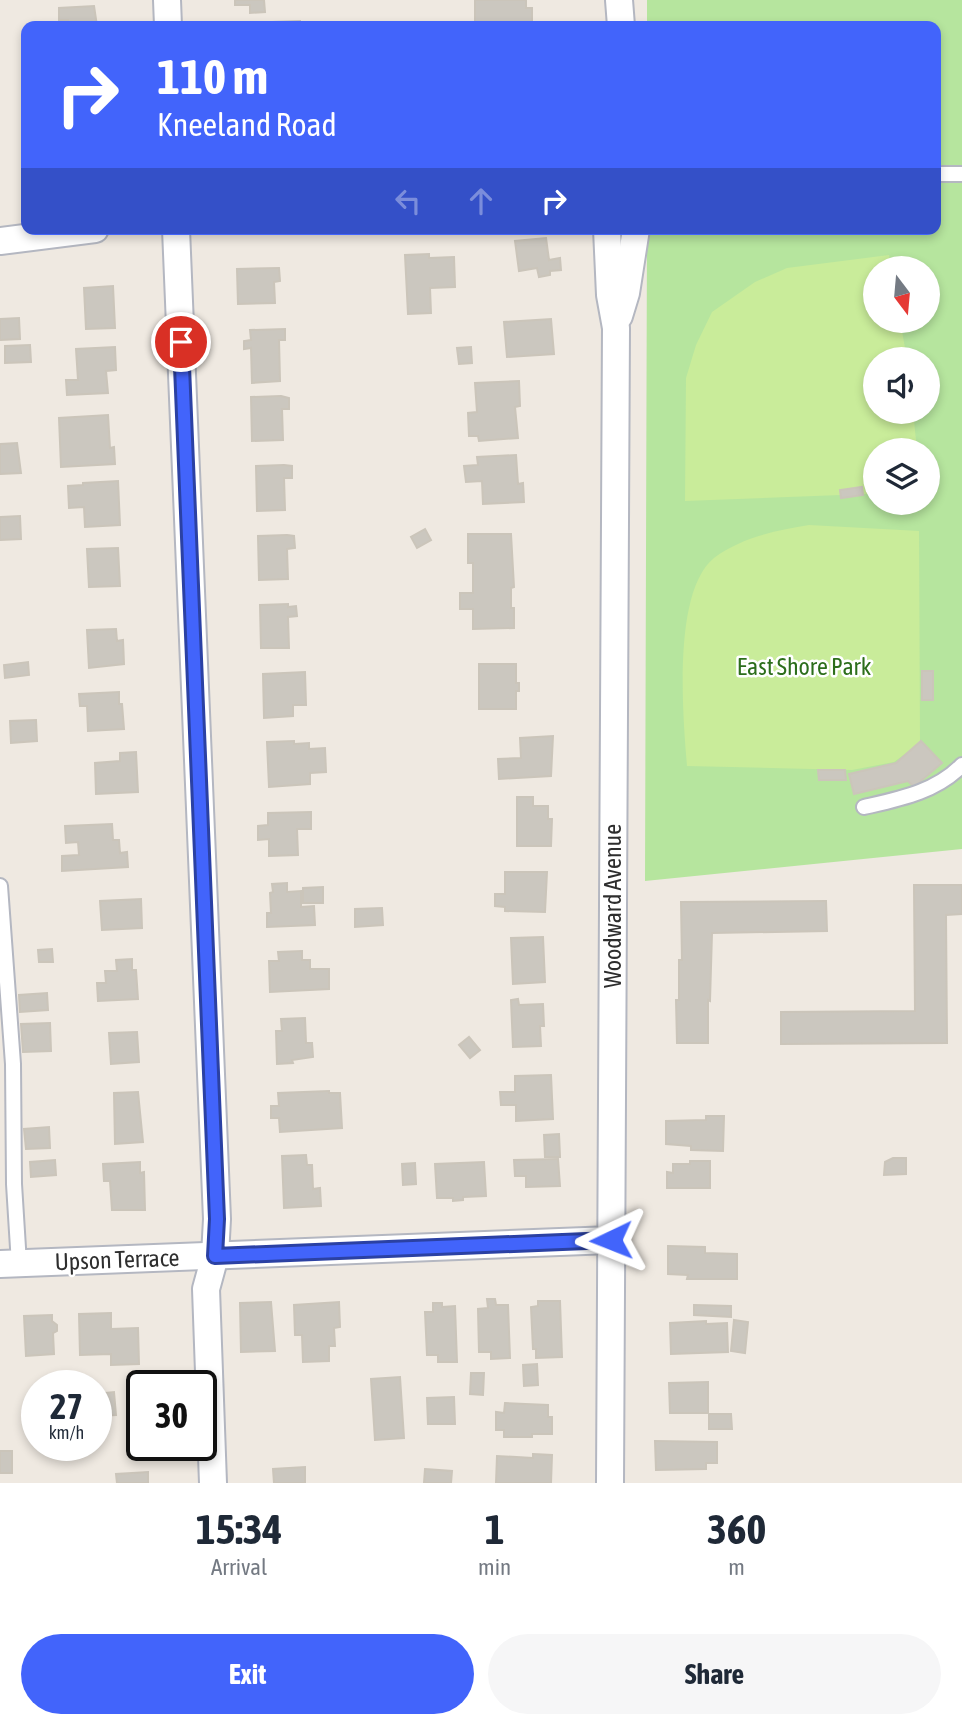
<!DOCTYPE html>
<html lang="en">
<head>
<meta charset="utf-8">
<style>
	:root { --surface:#fff; --page:#f6f6f7; --text:#1f2937; --muted:#747a83; --accent:#4264fb }
	body { margin:0; font-family:"Asap Condensed",sans-serif; background:var(--page); color:var(--text); height:100vh; display:flex; flex-direction:column; font-size:26px; white-space:nowrap }
	* { box-sizing:border-box; margin:0 }
	p { font-size:23px; color:var(--muted) }
	.icon { flex:none; width:38px; height:38px; fill:none; stroke:currentColor; stroke-width:2; stroke-linecap:round; stroke-linejoin:round }
	.map { position:relative; height:1483px; overflow:hidden }
	.sheet { display:flex; flex-direction:column; background:var(--surface); flex:1 }
	.sheet>* { flex:none }
	.hud { position:absolute; left:21px; top:21px; width:920px; height:214px; border-radius:14px; box-shadow:0 4px 10px #0003; background:#4264fb; color:#fff; overflow:hidden }
	.needle { width:46px; rotate:164deg }
	.fabs { position:absolute; left:863px; top:256px; display:grid; gap:14px }
	.fabs a { display:grid; place-items:center; width:77px; height:77px; border-radius:50%; background:var(--surface); box-shadow:0 4px 10px #0003; font-size:35px }
	.speed { position:absolute; left:21px; top:1370px; display:flex; gap:14px; font-size:35px; font-weight:700; text-align:center }
	.speed>* { display:grid; place-content:center; width:91px; height:91px; border-radius:50%; background:var(--surface); box-shadow:0 4px 10px #0003; line-height:1 }
	.speed small { font-size:18px; font-weight:400 }
	.speed .limit { border:4px solid #111; border-radius:10px; background:#fff; color:#111 }
	.pin { position:absolute; display:grid; place-items:center; width:60px; height:60px; color:#fff; margin:-30px; border:4px solid #fff; border-radius:50%; box-shadow:0 2px 7px #0007 }
	.me { position:absolute; width:77px; margin:-38px; rotate:268deg; stroke-linejoin:round; filter:drop-shadow(0 0 5px #0008) }
	.turn { display:flex; align-items:center; gap:24px; height:147px; padding:0 21px; font-size:32px }
	.turn .icon { width:91px; height:91px; stroke-width:2.5 }
	.turn b { display:block; font-size:49px; line-height:60px }
	.lanes { display:flex; align-items:center; height:66px; padding:0 21px; background:#0003; justify-content:center; gap:35px; direction:ltr }
	.lanes .off { opacity:.35 }
	.eta { display:flex; justify-content:space-evenly; align-items:center; height:119px; text-align:center }
	.eta b { font-size:42px; font-weight:700; line-height:49px }
	.action { display:flex; gap:14px; margin-top:auto; padding:14px 21px }
	.action a { flex:1; height:80px; border-radius:42px; background:var(--accent); color:#fff; font-size:28px; font-weight:700; line-height:80px; text-align:center }
	.action a+a { background:var(--page); color:var(--text) }
	.map>svg:first-child { display:block }
	.green { fill:#b6e59e; fill-rule:evenodd }
	.pitch { fill:#c9ec9a }
	.building { fill:#cbc7bf; stroke:#cbc5ba; stroke-width:2 }
	.lines { fill:none; stroke-linecap:round; stroke-linejoin:round }
	.lane-casing { stroke:#b4b7c1; stroke-width:18 }
	.street-casing { stroke:#b4b7c1; stroke-width:30 }
	.lane { stroke:#fff; stroke-width:14 }
	.street { stroke:#fff; stroke-width:26 }
	.route-casing { stroke:#2b41a3; stroke-width:18 }
	.route { stroke:#4264fb; stroke-width:12 }
	.labels { text-anchor:middle; stroke-width:5; stroke-linejoin:round; paint-order:stroke }
	.park-label { font-size:24px; fill:#2c6e1b; stroke:#fff }
	.street-label { font-size:24px; fill:#2e2e2e; stroke:#fff }
</style>
</head>
<body>
<div class="map">
<svg width="962" height="1483" viewBox="0 0 962 1483">
	<rect width="100%" height="100%" fill="#efe9e1"/>
	<path class="green" d="M647,0H962V849L645,881L647,229H936V26H647ZM875,268H928V320H875ZM875,359H928V411H875ZM875,450H928V502H875Z"/>
	<g class="pitch">
		<polygon points="889,255 891,268 875,268 875,320 900,320 907,359 875,359 875,411 913,411 917,450 875,450 875,492 867,494 685,501 686,378 696,345 712,312 755,282 787,268"/>
		<path d="M809,525L919,531L920,743L894,762L852,770L687,766C683,717 672,592 714,558C740,538 777,530 809,525Z"/>
	</g>
	<g class="building">
		<polygon points="235,0 264,0 265,12 250,13 250,5 235,5"/>
		<polygon points="475,0 526,0 526,8 532,8 532,26 475,26"/>
		<polygon points="94,6 97,26 68,26 68,20 59,20 59,8"/>
		<polygon points="300,21 300,26 273,26 273,22"/>
		<polygon points="546,238 549,260 560,258 561,270 550,271 550,275 539,277 537,268 519,271 515,241"/>
		<polygon points="429,254 429,258 454,257 455,287 430,288 431,313 408,314 405,255"/>
		<polygon points="279,268 280,281 274,282 275,303 238,304 237,269"/>
		<polygon points="113,286 115,328 86,329 84,288"/>
		<polygon points="19,318 20,339 0,340 0,319"/>
		<polygon points="551,319 554,354 507,357 504,322"/>
		<polygon points="285,329 285,340 279,340 280,381 252,383 251,348 244,349 244,341 251,340 250,330"/>
		<polygon points="30,345 31,362 5,363 5,346"/>
		<polygon points="115,347 116,370 106,371 108,393 67,395 66,380 78,380 76,349"/>
		<polygon points="471,347 472,363 459,364 457,348"/>
		<polygon points="519,381 520,406 515,407 518,438 479,441 478,436 469,436 468,413 477,412 475,383"/>
		<polygon points="281,396 289,398 289,409 282,409 283,440 252,441 251,397"/>
		<polygon points="108,415 110,448 114,447 115,464 61,467 59,418"/>
		<polygon points="17,443 21,473 0,474 0,444"/>
		<polygon points="516,455 518,484 523,483 524,502 483,504 482,481 466,482 464,466 478,465 477,457"/>
		<polygon points="284,465 292,466 292,478 284,478 285,510 257,511 256,466"/>
		<polygon points="928,472 938,480 928,492"/>
		<polygon points="118,481 120,525 85,527 84,507 69,508 68,486 83,485 83,483"/>
		<polygon points="862,487 863,495 841,498 840,490"/>
		<polygon points="20,516 21,539 0,540 0,517"/>
		<polygon points="425,529 431,540 417,548 411,537"/>
		<polygon points="468,534 511,534 514,587 511,588 511,608 514,608 514,628 473,629 473,609 460,609 460,593 473,593 473,563 468,563"/>
		<polygon points="287,535 294,536 295,548 287,549 288,579 259,580 258,536"/>
		<polygon points="118,548 120,586 89,587 87,549"/>
		<polygon points="288,604 288,607 296,606 297,616 288,617 289,648 261,648 260,605"/>
		<polygon points="116,629 117,641 123,640 124,664 89,668 87,630"/>
		<polygon points="28,662 29,675 5,678 4,665"/>
		<polygon points="479,664 516,664 516,683 519,683 519,691 516,691 516,709 479,709"/>
		<rect x="922" y="671" width="11" height="29"/>
		<polygon points="305,672 306,705 293,705 293,716 264,718 263,674"/>
		<polygon points="119,692 119,704 122,704 124,729 88,731 87,706 80,706 79,694"/>
		<polygon points="36,720 37,741 11,743 10,721"/>
		<polygon points="553,736 551,776 499,779 498,759 521,758 520,738"/>
		<polygon points="294,741 294,744 309,743 309,749 325,748 326,772 310,773 310,784 269,787 267,742"/>
		<polygon points="921,741 942,763 914,787 908,781 854,794 849,774 896,763"/>
		<polygon points="136,752 138,792 96,794 95,763 120,761 120,753"/>
		<polygon points="818,770 845,770 846,780 819,780"/>
		<polygon points="517,797 533,797 533,806 548,806 548,819 552,819 551,846 517,846"/>
		<polygon points="311,812 311,829 297,829 298,855 269,856 269,839 258,840 258,826 268,825 268,813"/>
		<polygon points="112,824 113,840 119,840 120,853 127,852 128,867 62,871 62,856 79,855 78,842 66,843 65,826"/>
		<polygon points="505,872 547,872 545,912 505,911 505,907 495,906 495,894 505,894"/>
		<polygon points="287,883 287,892 301,891 301,907 314,906 315,925 267,927 267,913 271,913 270,893 273,892 272,884"/>
		<polygon points="914,885 962,885 962,914 946,915 947,1043 781,1044 781,1012 915,1011"/>
		<polygon points="323,887 323,903 303,903 303,888"/>
		<polygon points="141,899 142,928 102,930 100,901"/>
		<polygon points="826,901 827,931 712,933 710,1001 708,1000 708,1043 677,1043 676,1000 679,1000 679,960 682,960 681,902"/>
		<polygon points="382,908 383,925 355,927 355,909"/>
		<polygon points="543,937 545,982 513,984 511,938"/>
		<polygon points="52,949 53,962 39,962 38,950"/>
		<polygon points="302,951 302,960 310,960 310,969 329,969 329,989 270,992 269,961 279,961 278,952"/>
		<polygon points="132,959 132,970 136,970 138,999 98,1001 97,983 106,983 105,971 117,971 116,960"/>
		<polygon points="47,993 48,1010 20,1012 19,995"/>
		<polygon points="518,999 519,1005 543,1004 544,1026 540,1026 541,1046 513,1047 511,1000"/>
		<polygon points="305,1018 306,1043 312,1043 313,1057 292,1060 293,1063 277,1064 276,1031 282,1031 281,1019"/>
		<polygon points="50,1023 51,1051 23,1052 21,1024"/>
		<polygon points="137,1032 139,1062 111,1064 109,1033"/>
		<polygon points="469,1037 480,1050 470,1058 459,1045"/>
		<polygon points="551,1075 553,1119 516,1121 516,1105 501,1105 500,1092 515,1092 515,1076"/>
		<polygon points="329,1091 329,1093 340,1093 342,1128 280,1132 279,1118 271,1118 271,1106 279,1106 278,1093"/>
		<polygon points="138,1092 143,1142 115,1144 114,1093"/>
		<polygon points="706,1116 724,1116 723,1151 691,1150 691,1146 666,1144 666,1121 706,1120"/>
		<polygon points="49,1127 50,1148 26,1149 24,1129"/>
		<polygon points="559,1134 560,1157 545,1157 544,1135"/>
		<polygon points="306,1155 307,1165 312,1165 313,1189 320,1188 321,1206 284,1208 282,1156"/>
		<polygon points="893,1158 906,1158 906,1174 884,1175 885,1162"/>
		<polygon points="558,1159 560,1186 526,1187 526,1176 515,1176 514,1160"/>
		<polygon points="55,1160 56,1175 31,1177 30,1162"/>
		<polygon points="690,1161 710,1161 710,1188 667,1188 667,1172 673,1173 673,1164 690,1164"/>
		<polygon points="140,1162 140,1173 144,1172 145,1210 112,1210 110,1181 104,1181 103,1164"/>
		<polygon points="484,1162 486,1196 463,1197 463,1200 453,1201 453,1198 437,1198 435,1164"/>
		<polygon points="415,1163 416,1184 403,1185 402,1164"/>
		<polygon points="668,1246 705,1247 705,1253 737,1254 737,1279 687,1279 688,1275 668,1274"/>
		<polygon points="487,1299 495,1299 496,1305 508,1305 510,1358 491,1359 491,1352 479,1352 478,1309 488,1308"/>
		<polygon points="538,1301 560,1301 562,1357 536,1358 536,1349 533,1349 531,1307 538,1306"/>
		<polygon points="271,1302 275,1351 241,1352 240,1303"/>
		<polygon points="339,1302 340,1327 334,1328 335,1346 329,1346 329,1361 303,1362 302,1335 295,1335 294,1305"/>
		<polygon points="433,1303 442,1303 442,1307 455,1306 457,1362 438,1362 438,1355 427,1355 425,1312 433,1312"/>
		<polygon points="694,1305 731,1306 731,1317 694,1315"/>
		<polygon points="111,1313 111,1329 138,1328 139,1364 111,1365 111,1354 80,1355 79,1314"/>
		<polygon points="52,1315 52,1321 57,1325 57,1331 53,1333 54,1354 26,1356 24,1316"/>
		<polygon points="734,1320 748,1322 745,1353 731,1351"/>
		<polygon points="706,1321 706,1324 727,1323 728,1352 671,1354 670,1323"/>
		<polygon points="537,1364 538,1385 524,1386 523,1365"/>
		<polygon points="471,1373 484,1373 483,1395 470,1394"/>
		<polygon points="400,1377 404,1438 375,1440 371,1379"/>
		<polygon points="708,1382 708,1413 670,1413 669,1383"/>
		<polygon points="114,1392 116,1415 97,1416 96,1394"/>
		<polygon points="454,1397 455,1424 428,1424 427,1398"/>
		<polygon points="505,1403 548,1405 548,1417 552,1417 552,1434 532,1434 532,1437 504,1437 504,1430 496,1430 496,1412 504,1413"/>
		<polygon points="709,1414 731,1414 732,1429 709,1429"/>
		<polygon points="655,1441 717,1442 717,1463 706,1463 706,1469 656,1470"/>
		<rect x="0" y="1451" width="12" height="22"/>
		<polygon points="533,1454 552,1455 551,1483 496,1483 497,1456 533,1458"/>
		<polygon points="305,1467 305,1483 274,1483 273,1469"/>
		<polygon points="425,1469 452,1471 451,1483 424,1483"/>
		<polygon points="148,1472 148,1483 117,1483 116,1474"/>
	</g>
	<g class="lines">
		<defs>
			<g id="lane">
				<polyline points="936,174 962,174"/>
				<path d="M864,807C899,799 936,792 962,765"/>
				<polyline points="0,886 13,1064 14,1184 19,1264"/>
			</g>
			<g id="street">
				<polyline points="167,0 168,26"/>
				<polyline points="619,0 621,26"/>
				<polyline points="176,229 217,1219 215,1256 206,1289 213,1483"/>
				<polyline points="607,229 610,295 616,328 610,1483"/>
				<polyline points="0,241 95,229"/>
				<polyline points="619,316 626,293 636,229"/>
				<polyline points="0,1264 611,1240"/>
			</g>
		</defs>
		<use href="#lane" class="lane-casing"/>
		<use href="#street" class="street-casing"/>
		<use href="#lane" class="lane"/>
		<use href="#street" class="street"/>
	</g>
	<g class="lines">
		<defs>
			<polyline id="route" points="181,342 217,1219 215,1256 611,1240"/>
		</defs>
		<use href="#route" class="route-casing"/>
		<use href="#route" class="route"/>
	</g>
	<g class="labels">
		<g class="park-label">
			<text x="804" y="675">East Shore Park</text>
		</g>
		<g class="street-label">
			<text transform="translate(613 906) rotate(-90)" y="8">Woodward Avenue</text>
			<text transform="translate(117 1260) rotate(-2)" y="8">Upson Terrace</text>
		</g>
	</g>
</svg>
<div class="fabs">
<a><svg class="needle" viewBox="-14 -14 28 28"><path d="M0-13l5 13h-10z" fill="#e53935"/><path d="M0 13l5-13h-10z" fill="#747a83"/></svg></a>
<a><svg class="icon" aria-label="sound" viewBox="0 0 24 24"><path d="M4 9h4l5-4v14l-5-4H4zM17 9q2 3 0 6"/></svg></a>
<a><svg class="icon" aria-label="layers" viewBox="0 0 24 24"><path d="M12 4l9 5-9 5-9-5zM3 14l9 5 9-5"/></svg></a>
</div>
<div class="speed"><div>27<small>km/h</small></div><div class="limit">30</div></div>
<div class="pin" style="left:181px;top:342px;background:#d93025"><svg class="icon" aria-label="arrive" viewBox="0 0 24 24"><path d="M6 21V4h12l-3 4 3 4H6"/></svg></div>
<svg class="me" style="left:611px;top:1240px" viewBox="-20 -20 40 40"><path d="M0-17L14 15 0 8-14 15z" fill="#4264fb" stroke="#fff" stroke-width="4"/></svg>
<div class="hud">
<div class="turn"><svg class="icon" aria-label="right" viewBox="0 0 24 24"><path d="M7 20v-9h11M14 6l5 5-5 5"/></svg><div><b>110 m</b>Kneeland Road</div></div>
<div class="lanes"><svg class="icon off" aria-label="left" viewBox="0 0 24 24"><path d="M17 20v-9H6M10 6l-5 5 5 5"/></svg><svg class="icon off" aria-label="ahead" viewBox="0 0 24 24"><path d="M12 20V5M6 11l6-6 6 6"/></svg><svg class="icon" aria-label="right" viewBox="0 0 24 24"><path d="M7 20v-9h11M14 6l5 5-5 5"/></svg></div>
</div>
</div>
<section class="sheet">
<div class="eta">
<div><b>15:34</b><p>Arrival</p></div>
<div><b>1</b><p>min</p></div>
<div><b>360</b><p>m</p></div>
</div>
<div class="action"><a>Exit</a><a>Share</a></div>
</section>
</body>
</html>
